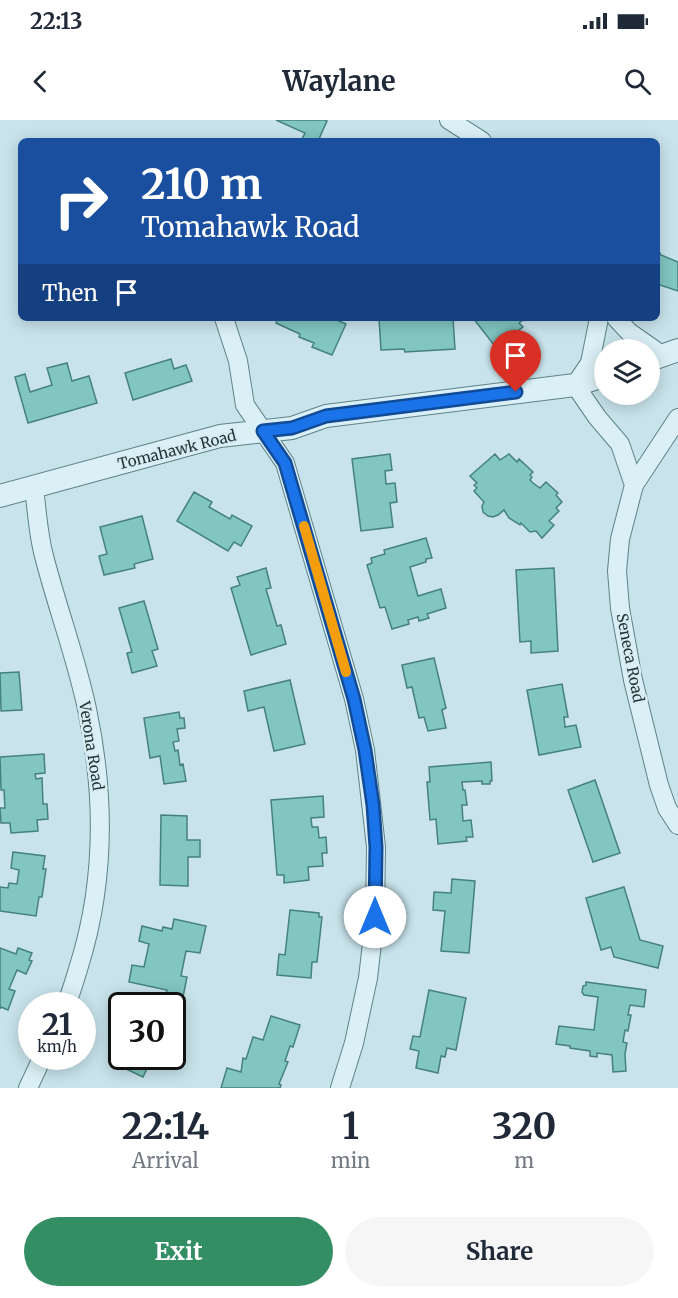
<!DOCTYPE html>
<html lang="en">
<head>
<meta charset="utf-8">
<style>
	:root { --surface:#fff; --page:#f6f6f7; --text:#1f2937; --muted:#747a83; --accent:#338f63 }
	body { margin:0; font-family:Merriweather,serif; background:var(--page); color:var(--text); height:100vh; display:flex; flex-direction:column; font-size:22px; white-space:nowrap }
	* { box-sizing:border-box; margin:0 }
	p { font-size:20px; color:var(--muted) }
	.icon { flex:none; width:33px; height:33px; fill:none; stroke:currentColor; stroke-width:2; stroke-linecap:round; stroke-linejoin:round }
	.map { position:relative; height:968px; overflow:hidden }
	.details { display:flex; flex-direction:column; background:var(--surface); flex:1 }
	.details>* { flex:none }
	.hud { position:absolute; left:18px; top:18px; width:642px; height:183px; border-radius:9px; box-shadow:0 3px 15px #0003; background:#1a4fa0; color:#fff; overflow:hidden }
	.tools { position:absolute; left:594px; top:219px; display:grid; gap:12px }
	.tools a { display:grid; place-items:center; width:66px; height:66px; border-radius:50%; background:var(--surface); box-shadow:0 3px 15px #0003; font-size:30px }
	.speed { position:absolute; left:18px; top:872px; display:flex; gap:12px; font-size:30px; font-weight:700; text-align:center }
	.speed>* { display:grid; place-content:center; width:78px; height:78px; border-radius:50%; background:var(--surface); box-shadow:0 3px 15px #0003; line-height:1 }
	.speed small { font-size:15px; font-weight:400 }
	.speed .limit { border:3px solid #111; border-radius:9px; background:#fff; color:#111 }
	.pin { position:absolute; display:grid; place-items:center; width:51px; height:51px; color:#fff; margin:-62px -26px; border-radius:50% 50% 50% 0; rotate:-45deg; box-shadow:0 0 6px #0007 }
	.pin .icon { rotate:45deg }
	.me { position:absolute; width:66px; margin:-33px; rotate:0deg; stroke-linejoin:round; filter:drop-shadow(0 0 4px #0008) }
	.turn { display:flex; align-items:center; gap:21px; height:126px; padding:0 24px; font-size:27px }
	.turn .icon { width:78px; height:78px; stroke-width:2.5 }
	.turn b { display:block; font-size:42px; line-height:51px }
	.then { display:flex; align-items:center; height:57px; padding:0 24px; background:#0003; gap:12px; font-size:22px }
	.eta { display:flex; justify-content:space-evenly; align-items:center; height:102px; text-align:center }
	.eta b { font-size:36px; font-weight:700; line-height:42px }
	.primary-button { display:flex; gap:12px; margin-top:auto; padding:12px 24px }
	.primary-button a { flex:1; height:69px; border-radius:36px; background:var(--accent); color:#fff; font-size:24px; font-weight:700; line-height:69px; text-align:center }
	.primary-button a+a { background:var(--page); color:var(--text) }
	.status { display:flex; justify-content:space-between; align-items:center; height:42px; padding:0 30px; background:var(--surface); direction:ltr }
	.status svg { height:16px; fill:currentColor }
	header { display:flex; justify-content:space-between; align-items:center; height:78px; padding:0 24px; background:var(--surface); font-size:27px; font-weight:700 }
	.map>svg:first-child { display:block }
	.building { fill:#81c6c1; stroke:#46827d; stroke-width:1.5 }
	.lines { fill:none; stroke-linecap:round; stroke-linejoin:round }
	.minor-casing { stroke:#5e8385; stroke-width:20 }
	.tertiary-casing { stroke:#5e8385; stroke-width:24 }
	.minor { stroke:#daf0f6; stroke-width:18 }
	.tertiary { stroke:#daf0f6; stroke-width:22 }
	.route-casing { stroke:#114b97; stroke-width:15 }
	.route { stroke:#1a73e8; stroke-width:10 }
	.slow { stroke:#f59e0b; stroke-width:10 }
	.labels { text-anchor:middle; stroke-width:5; stroke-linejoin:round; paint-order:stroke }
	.street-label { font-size:15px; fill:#213737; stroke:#d7ecf3 }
</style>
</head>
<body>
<div class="status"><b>22:13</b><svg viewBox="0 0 49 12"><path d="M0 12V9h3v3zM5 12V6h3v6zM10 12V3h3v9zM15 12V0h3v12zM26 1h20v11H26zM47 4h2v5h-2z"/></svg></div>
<header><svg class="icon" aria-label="back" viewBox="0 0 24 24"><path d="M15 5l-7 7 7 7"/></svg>Waylane<svg class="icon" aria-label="search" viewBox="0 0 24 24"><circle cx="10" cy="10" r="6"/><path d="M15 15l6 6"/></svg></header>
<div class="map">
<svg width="678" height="968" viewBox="0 0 678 968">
	<rect width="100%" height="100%" fill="#c8e3eb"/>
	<g class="building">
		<polygon points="276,0 325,0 327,1 318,21 301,21 305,13"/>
		<polygon points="657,127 661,135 678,142 678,171 657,164"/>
		<polygon points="278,198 323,198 328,200 329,198 332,198 346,204 332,235 312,227 314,223 299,217 300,214 276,203"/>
		<polygon points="379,198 453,198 455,229 405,232 404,229 381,230"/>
		<polygon points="473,198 526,198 519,203 523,207 505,221 503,218 494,225"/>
		<polygon points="171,239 174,249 186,245 192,261 133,280 125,253"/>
		<polygon points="67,243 72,261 89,256 97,283 28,303 15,257 25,254 30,272 52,265 47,248"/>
		<polygon points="390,334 392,350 385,351 386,364 395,363 397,382 390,383 393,407 361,411 352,339"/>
		<polygon points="495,334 500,340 509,334 517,342 519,339 533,352 530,355 532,357 530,360 533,363 540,368 546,362 558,373 556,375 562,382 556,388 559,391 549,401 554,405 542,418 536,411 530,412 521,403 520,405 509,398 504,390 498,395 493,397 488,396 483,392 482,386 484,382 474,371 477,368 474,365 477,363 470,356"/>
		<polygon points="194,372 212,382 209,387 230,399 232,395 252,406 241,426 234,422 228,431 177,401"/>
		<polygon points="142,396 153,439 134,444 135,448 104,455 99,436 107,434 100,407"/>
		<polygon points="426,418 432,438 426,439 426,442 410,447 418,476 441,469 446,488 427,494 429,498 419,501 418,497 408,500 409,504 392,509 385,487 380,488 367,445 372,443 371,438 385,434 384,430"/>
		<polygon points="266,448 271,468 266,469 277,506 281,505 286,524 251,535 231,468 240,465 237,457"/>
		<polygon points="554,448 558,531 531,533 531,521 520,522 516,450"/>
		<polygon points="144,481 158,529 152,531 157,546 132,553 127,533 132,532 119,488"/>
		<polygon points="434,538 446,588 442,590 446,608 428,611 424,597 419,598 412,567 407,568 402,545"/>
		<polygon points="19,552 22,590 1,591 0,553"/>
		<polygon points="290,560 305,624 274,631 264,587 248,591 244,571"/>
		<polygon points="562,564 568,597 564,597 565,607 576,605 581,627 539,635 527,570"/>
		<polygon points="179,592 180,598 184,598 185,608 177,609 179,621 173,622 175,631 178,630 180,645 183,644 186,661 164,664 160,636 150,638 144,598"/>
		<polygon points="44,634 45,653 35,654 36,659 42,658 43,684 47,684 48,699 37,700 38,711 11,713 10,703 1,703 0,688 5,688 4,670 1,670 0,637"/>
		<polygon points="491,642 492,661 490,661 490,664 482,664 482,661 462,662 463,670 465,670 467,685 462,685 463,701 471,700 473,717 466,717 467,721 438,724 436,699 430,700 427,662 430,662 429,647"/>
		<polygon points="595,660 620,733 593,742 568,670"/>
		<polygon points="323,676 324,697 311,698 312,707 318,707 319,718 326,717 327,733 322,733 323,746 308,747 309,760 284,763 284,755 277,755 271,680"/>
		<polygon points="161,695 187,696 187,720 200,720 200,737 188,737 188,766 160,765"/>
		<polygon points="13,732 45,736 43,749 46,749 42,777 39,777 36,796 0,791 0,767 8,768 9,763 17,764 19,750 11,748"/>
		<polygon points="452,759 475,761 469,833 441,831 445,791 433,790 434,772 451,773"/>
		<polygon points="624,767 640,820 663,826 658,848 614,837 611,827 601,830 586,778"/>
		<polygon points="290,790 319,793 319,797 322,797 317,842 312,842 311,858 277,855 279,834 285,835"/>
		<polygon points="174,799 206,806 200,833 186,831 181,856 187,857 183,877 166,873 167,870 129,862 132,845 144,847 149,824 139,821 142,806 162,811 163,807 172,809"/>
		<polygon points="0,828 16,834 18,828 32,833 29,840 32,841 26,854 17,850 9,869 15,871 8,890 1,887 0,889"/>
		<polygon points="586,862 646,870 644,887 630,885 628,895 631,895 628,911 625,910 623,922 627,923 625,934 626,951 613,952 612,935 597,933 597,937 590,936 590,931 570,928 570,926 556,924 559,906 594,910 598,877 584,875 582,872 583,866 586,865"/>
		<polygon points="429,870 466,878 456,930 447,928 445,937 441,936 438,953 416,948 419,931 410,929 413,916 420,917"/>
		<polygon points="271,896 300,905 293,927 290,926 285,941 288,942 279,964 281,965 280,968 221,968 227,948 241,952 243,938 246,939 253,917 263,920"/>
		<polygon points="122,916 122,936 153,936 143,957 109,941"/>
	</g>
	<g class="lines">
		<defs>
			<g id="minor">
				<polyline points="449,0 482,21"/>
				<polyline points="224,198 238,241 245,285 285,343 354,579 365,630 376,727 375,797 368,858 354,923 340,968"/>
				<polyline points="599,198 590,243 575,265 597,297 620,324 634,365 620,419 617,451 620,488 633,560 659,665 667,688 678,705"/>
				<polyline points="616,198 629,212 663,236"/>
				<polyline points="634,365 678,298"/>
				<path d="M34,368C37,390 38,414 44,436C57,487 76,537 87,589C105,674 105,763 79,846C75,859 71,873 66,885"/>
				<polyline points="28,968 43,936"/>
			</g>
			<g id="tertiary">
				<polyline points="650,240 678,230"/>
				<polyline points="0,376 220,316 292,308 326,296 575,265 604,256"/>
			</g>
		</defs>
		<use href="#minor" class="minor-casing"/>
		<use href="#tertiary" class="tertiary-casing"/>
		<use href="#minor" class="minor"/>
		<use href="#tertiary" class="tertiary"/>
	</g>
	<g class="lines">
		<defs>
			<polyline id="route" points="375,797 376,727 373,685 365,630 354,579 285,343 263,311 292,308 326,296 516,272"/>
		</defs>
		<use href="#route" class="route-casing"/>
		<use href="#route" class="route"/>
		<polyline class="slow" points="304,406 346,552"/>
	</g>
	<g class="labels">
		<g class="street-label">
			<text transform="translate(177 330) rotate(-14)" y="5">Tomahawk Road</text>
			<text transform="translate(630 538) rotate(79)" y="5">Seneca Road</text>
			<text transform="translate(91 626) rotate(81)" y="5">Verona Road</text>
		</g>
	</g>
</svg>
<div class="tools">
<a><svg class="icon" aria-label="layers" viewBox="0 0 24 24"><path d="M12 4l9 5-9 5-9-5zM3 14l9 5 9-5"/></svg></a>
</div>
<div class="speed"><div>21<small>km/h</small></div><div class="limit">30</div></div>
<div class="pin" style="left:516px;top:272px;background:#d93025"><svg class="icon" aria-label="arrive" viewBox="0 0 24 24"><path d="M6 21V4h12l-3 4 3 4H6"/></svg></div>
<svg class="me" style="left:375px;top:797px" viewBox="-20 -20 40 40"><circle r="19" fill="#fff"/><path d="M0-13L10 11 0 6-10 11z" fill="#1a73e8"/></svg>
<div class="hud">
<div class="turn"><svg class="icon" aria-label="right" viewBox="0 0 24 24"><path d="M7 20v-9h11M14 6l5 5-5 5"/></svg><div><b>210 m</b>Tomahawk Road</div></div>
<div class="then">Then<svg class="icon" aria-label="arrive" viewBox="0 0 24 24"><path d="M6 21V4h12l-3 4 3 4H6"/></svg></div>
</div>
</div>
<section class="details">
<div class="eta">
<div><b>22:14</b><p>Arrival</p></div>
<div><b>1</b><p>min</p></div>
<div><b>320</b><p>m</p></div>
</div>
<div class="primary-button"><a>Exit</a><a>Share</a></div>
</section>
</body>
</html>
